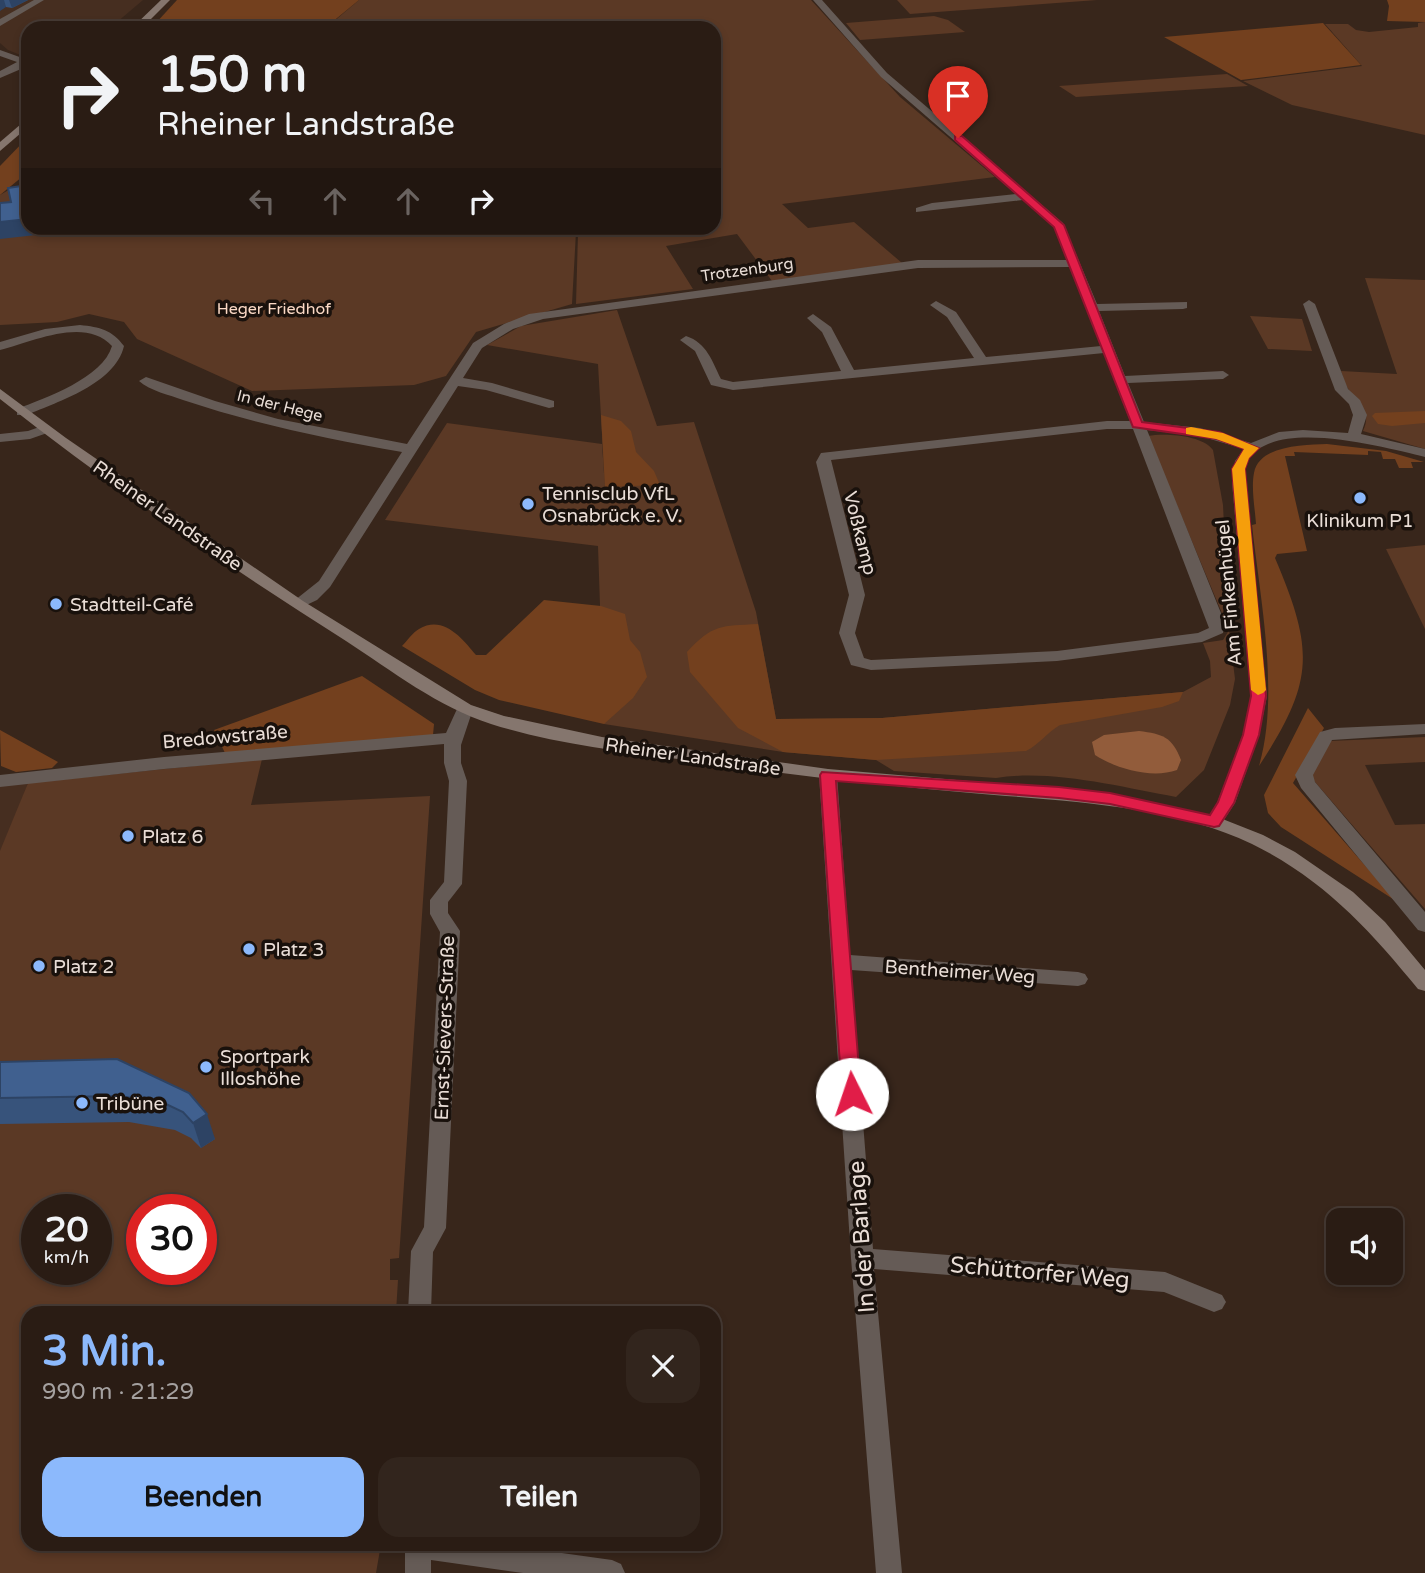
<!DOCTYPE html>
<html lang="de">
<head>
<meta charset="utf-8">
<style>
	:root { --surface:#2a1c14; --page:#32251d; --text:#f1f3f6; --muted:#a5a1a0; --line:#463a34; --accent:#8cb9fc }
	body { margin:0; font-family:"Varela Round",sans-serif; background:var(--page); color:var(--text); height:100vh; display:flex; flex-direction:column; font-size:26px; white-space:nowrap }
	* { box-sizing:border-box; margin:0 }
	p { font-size:23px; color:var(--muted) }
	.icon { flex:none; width:38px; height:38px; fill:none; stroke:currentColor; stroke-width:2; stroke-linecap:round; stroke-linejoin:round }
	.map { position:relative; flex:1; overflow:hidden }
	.side { position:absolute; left:21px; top:1306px; width:700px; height:245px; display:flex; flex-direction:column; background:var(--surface); border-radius:21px; box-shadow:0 4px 10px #0003,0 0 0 2px var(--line) }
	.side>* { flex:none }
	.banner { position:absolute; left:21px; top:21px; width:700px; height:214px; border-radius:21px; box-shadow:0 4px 10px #0003,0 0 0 2px var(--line); background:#2a1c14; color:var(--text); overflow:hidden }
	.controls { position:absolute; left:1326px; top:1208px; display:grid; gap:14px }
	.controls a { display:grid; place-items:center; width:77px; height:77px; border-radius:14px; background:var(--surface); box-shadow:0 4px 10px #0003,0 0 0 2px var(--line); font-size:35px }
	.speed { position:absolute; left:21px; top:1194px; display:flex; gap:14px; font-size:35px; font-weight:700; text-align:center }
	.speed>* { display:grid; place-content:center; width:91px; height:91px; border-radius:50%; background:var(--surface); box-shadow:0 4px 10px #0003,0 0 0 2px var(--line); line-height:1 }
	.speed small { font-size:18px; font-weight:400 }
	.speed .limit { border:10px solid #d22; background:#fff; color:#111 }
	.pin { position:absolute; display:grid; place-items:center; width:60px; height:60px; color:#fff; margin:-72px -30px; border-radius:50% 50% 50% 0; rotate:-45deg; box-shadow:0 0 7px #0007 }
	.pin .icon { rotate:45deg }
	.me { position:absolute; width:77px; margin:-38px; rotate:356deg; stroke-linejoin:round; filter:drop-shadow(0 0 5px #0008) }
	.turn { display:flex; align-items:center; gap:24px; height:147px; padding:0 21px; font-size:32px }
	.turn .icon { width:91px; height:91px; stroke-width:2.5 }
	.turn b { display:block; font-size:49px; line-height:60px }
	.lanes { display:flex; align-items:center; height:66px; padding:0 21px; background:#0003; justify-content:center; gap:35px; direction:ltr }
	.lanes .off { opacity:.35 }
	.round { display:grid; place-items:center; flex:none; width:74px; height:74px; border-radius:21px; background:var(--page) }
	.head { display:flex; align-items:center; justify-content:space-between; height:119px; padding:0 21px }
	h1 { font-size:42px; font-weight:700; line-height:52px; color:var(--accent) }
	.button { display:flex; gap:14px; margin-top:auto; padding:14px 21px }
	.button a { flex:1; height:80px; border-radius:21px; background:var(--accent); color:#111; font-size:28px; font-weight:700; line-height:80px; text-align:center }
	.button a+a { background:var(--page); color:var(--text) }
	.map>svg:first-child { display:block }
	.built { fill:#462e20 }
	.green { fill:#5b3925; fill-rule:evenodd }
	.forest { fill:#73401e }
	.water { fill:#925c3b }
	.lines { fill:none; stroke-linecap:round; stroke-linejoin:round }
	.street { fill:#655b56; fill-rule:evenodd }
	.secondary { fill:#85766e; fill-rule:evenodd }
	.wall { fill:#37537b }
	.shaded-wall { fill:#2d4364 }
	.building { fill:#40608f; stroke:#2d4364; stroke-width:2 }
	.route { fill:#e11d48; stroke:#92132f; stroke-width:2 }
	.slow { fill:#f59e0b }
	.poi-dot { fill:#8cb9fc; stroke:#19110c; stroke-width:2.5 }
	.labels { text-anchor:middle; stroke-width:7; stroke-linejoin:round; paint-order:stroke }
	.far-street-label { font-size:16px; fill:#e9ddd6; stroke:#19110c }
	.far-park-label { font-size:16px; fill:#fbd9c5; stroke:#19110c }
	.poi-label { font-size:19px; fill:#e9ddd6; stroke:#19110c; text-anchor:start }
	.street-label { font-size:19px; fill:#e9ddd6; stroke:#19110c }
	.near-street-label { font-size:23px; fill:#e9ddd6; stroke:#19110c }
</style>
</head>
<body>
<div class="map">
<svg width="1425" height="1573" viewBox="0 0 1425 1573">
	<rect width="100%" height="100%" fill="#38261b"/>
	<g class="built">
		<polygon points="0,0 143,0 110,28 28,28 28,58 8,50 0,43"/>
		<polygon points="28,783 2,851 0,851 0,786"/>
	</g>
	<g class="green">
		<polygon points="359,0 811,0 900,97 995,177 782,204 808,228 854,222 902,263 772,281 737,234 666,246 693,289 576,304 578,233 576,232 572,304 476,332 446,376 414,385 252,391 137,339 124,322 89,314 57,322 0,325 0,195 12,188 28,183 28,228 714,228 714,28 326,28"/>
		<polygon points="897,0 1097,0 910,14"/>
		<polygon points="934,16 948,20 965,32 860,40 846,23"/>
		<polygon points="1425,22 1425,135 1292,105 1243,81 1362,66 1325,24 1348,24 1356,30 1369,32 1418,27 1418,23"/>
		<polygon points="1227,74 1248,86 1076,97 1059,86"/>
		<path d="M1365,278L1425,280V449L1363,431C1373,409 1357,403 1347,387C1344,383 1343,376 1341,371L1397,374Z"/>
		<path d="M617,310L657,426L694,422L756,612L776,719L882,718L1183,692L1211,677L1210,661L1203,643L1223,640L1229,630L1148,436C1165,433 1202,435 1213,450L1223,505L1229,630L1235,679L1230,705L1204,770L1176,797C1121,787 1051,769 996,778L894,771L876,760L783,752L604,724L598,546L385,520L447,423L602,444L605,488L598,364L487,345L521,326Z"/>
		<polygon points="1250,316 1302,319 1312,351 1268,349"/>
		<polygon points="1425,545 1425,629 1386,549"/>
		<polygon points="1425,737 1425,762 1365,765 1395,825 1425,824 1425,909 1309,775 1329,741"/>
		<path d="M262,759L251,805L430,796L399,1258L390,1259V1280H398L396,1312H28V1544H381L376,1573H0V851L28,783ZM37,1209H96V1269H37ZM142,1209H201V1269H142Z"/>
	</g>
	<g class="forest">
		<polygon points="177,0 359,0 325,28 155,24"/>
		<polygon points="1387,0 1425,0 1425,22 1387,21 1389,6"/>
		<polygon points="1323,23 1361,65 1241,80 1164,37"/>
		<polygon points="28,137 28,172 0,195 0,166"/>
		<polygon points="1425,411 1425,423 1392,426 1378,424 1372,416 1375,413"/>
		<polygon points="601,415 621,421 631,431 636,452 654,471 660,485 605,487"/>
		<path d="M1327,444L1386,451L1424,462H1411L1413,468H1399L1395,459H1383L1381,452L1368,451V455L1294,452L1295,456H1285L1307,551L1277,554L1275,558C1314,650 1315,681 1259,766C1280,694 1260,599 1252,525L1256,524C1255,509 1251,488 1254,473C1259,445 1304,445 1327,444Z"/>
		<path d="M544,600L601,606L625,614L630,640L640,652L647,677L633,698L604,724L499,700L475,690L402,646C407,641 413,632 419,629C443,614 463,639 476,655H486Z"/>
		<path d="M758,624L776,719L882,718L1183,692L1179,701L1162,707L1060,725C1046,733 1040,744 1026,751L876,760L783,752L738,728L690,672L687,652C713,624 721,626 758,624Z"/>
		<polygon points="362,676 434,724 433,735 225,753 214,730"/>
		<polygon points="1308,708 1324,728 1293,783 1396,901 1281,827 1268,813 1264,795"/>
		<polygon points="0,730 58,762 52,768 16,772 1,766"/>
	</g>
	<path class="water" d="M1139,731C1163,734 1172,737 1181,760L1177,770C1152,779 1117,769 1095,755L1092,742L1104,735Z"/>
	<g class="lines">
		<g class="street">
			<polygon points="34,0 44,0 0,26 0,19"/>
			<path d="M813,0H822L887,73L1063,223L1097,304L1187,302V308L1183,309L1099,311L1125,376L1223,371L1229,375L1223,379L1128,383L1144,422L1200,428L1251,443L1279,432L1303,430L1348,433L1353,415L1349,404L1335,390L1303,304L1309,300L1315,304L1348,389L1360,400L1367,415L1361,434L1425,449V457C1387,448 1272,416 1248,461C1244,469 1246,479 1246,488L1267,696L1259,735L1235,803L1220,826L1214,828L1205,822L1217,803L1243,735L1251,696L1232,482L1235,461L1244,449L1200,436L1147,430L1225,623L1223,633L1202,642L1057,661L871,670L851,665L839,633L849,595L816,462L821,453L1107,421H1130L1104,353L733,390L711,385L695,351L680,340L686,336C707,343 712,361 721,379L733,382L841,371L822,332L807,318L813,314L831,327L854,370L974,358L947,317L930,305L936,301L956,312L986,357L1101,346L1070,267L918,268L543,319L513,329L482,348L463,378L492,383L554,401V407L549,408L486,390L458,386L330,587L317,600L298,609L290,604L319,581L402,452C328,439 255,424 183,400C170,395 150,391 139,381L146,377L215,401L278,419L407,444L473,343L504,324L529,314L918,260H1067L1054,226L1023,200L916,212V208L932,203L1016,194L881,77ZM1107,429H1133L1209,628L1198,633L1057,651L871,660L864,658L855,633L865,595L831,460Z"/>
			<polygon points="0,50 28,60 28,66 0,78 0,71 17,62 0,56"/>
			<path d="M80,325C100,327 112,330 124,346C115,384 59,401 27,415H17V409C45,398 103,378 112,346C85,316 32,342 0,350V342L45,329Z"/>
			<polygon points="45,425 50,426 50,432 30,439 0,442 0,434 28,431"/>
			<polygon points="465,704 473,709 461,745 461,763 467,781 462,884 448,902 448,913 460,931 446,1228 433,1252 431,1312 408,1312 411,1251 424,1227 440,932 430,914 430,900 444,882 449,781 444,763 444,744 164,769 0,787 0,775 164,757 446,733 457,709"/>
			<polygon points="1425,724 1425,734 1332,740 1313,775 1315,782 1425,912 1425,932 1418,930 1301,788 1295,775 1320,732 1335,728"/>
			<polygon points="828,769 837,775 850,955 1078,972 1085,974 1088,979 1085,984 1078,986 851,970 873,1249 1165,1272 1222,1295 1226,1302 1222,1309 1214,1312 1164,1292 874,1269 902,1573 876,1573 851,1258 819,775"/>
			<polygon points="405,1544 497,1544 612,1560 621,1564 625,1573 523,1573 431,1560 431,1573 405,1573"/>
		</g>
		<g class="secondary">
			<polygon points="161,0 170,0 142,28 132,28"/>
			<polygon points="28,118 28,127 0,151 0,142"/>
			<path d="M0,389L66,438L303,601L471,705L504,716L602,737L828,769L1110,793L1220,818L1263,835L1295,852L1353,892L1385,922L1425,970V991L1418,989C1369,929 1323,879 1252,844C1170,804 1061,801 971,793C873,785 776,773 678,759C616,751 551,743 491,724C438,707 392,671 346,641C228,566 110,486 0,399Z"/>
		</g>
	</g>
	<g class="wall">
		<polygon points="0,0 28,0 12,8 6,7"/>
		<polygon points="0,1062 189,1093 215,1139 201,1148 191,1138 175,1130 129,1122 0,1124"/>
	</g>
	<g class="shaded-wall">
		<polygon points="0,0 4,0 6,7 0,11"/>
		<polygon points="9,0 28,0 12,8"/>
		<polygon points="28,219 28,228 63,228 63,232 0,239 0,222"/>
		<polygon points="207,1114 215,1139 201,1148 193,1123"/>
	</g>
	<g class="building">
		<polygon points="28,185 28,219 0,222 0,203 11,202 8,188"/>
		<polygon points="117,1059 189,1093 207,1114 193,1123 183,1112 166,1104 120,1096 0,1098 0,1062"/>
	</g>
	<polygon class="route" points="955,136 962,136 1064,225 1142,422 1219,432 1259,448 1249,458 1245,469 1266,696 1259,735 1234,803 1219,826 1214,827 1110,804 1059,798 836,781 861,1094 858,1100 852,1102 845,1100 842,1094 820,775 822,772 1059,787 1110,793 1210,815 1218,802 1243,735 1251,696 1232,469 1244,449 1217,439 1133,427 1054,227 955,140"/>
	<polygon class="slow" points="1191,427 1223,433 1259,448 1249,458 1245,469 1266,690 1263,693 1258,695 1251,690 1232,469 1244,449 1216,439 1186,434 1186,428"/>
	<g class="poi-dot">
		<circle cx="1360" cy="498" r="7"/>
		<circle cx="528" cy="504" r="7"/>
		<circle cx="56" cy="604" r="7"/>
		<circle cx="128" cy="836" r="7"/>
		<circle cx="249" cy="949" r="7"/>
		<circle cx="39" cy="966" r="7"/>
		<circle cx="206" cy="1067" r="7"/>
		<circle cx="82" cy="1103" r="7"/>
	</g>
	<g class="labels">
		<g class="far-street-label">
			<text transform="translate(747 269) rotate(-8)" y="6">Trotzenburg</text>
			<text transform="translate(280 405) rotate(14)" y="6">In der Hege</text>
		</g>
		<g class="far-park-label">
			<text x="274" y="314">Heger Friedhof</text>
		</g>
		<g class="poi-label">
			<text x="542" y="500">Tennisclub VfL<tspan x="542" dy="22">Osnabrück e. V.</tspan></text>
			<text x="1360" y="527" text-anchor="middle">Klinikum P1</text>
			<text x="70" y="611">Stadtteil-Café</text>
			<text x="142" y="843">Platz 6</text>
			<text x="263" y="956">Platz 3</text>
			<text x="53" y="973">Platz 2</text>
			<text x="220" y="1063">Sportpark<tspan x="220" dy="22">Illoshöhe</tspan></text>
			<text x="96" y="1110">Tribüne</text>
		</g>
		<g class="street-label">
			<text transform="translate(168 515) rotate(35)" y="7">Rheiner Landstraße</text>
			<text transform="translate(861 533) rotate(76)" y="7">Voßkamp</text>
			<text transform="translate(1228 593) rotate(-95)" y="7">Am Finkenhügel</text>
			<text transform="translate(225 736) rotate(-5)" y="7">Bredowstraße</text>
			<text transform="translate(693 756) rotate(8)" y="7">Rheiner Landstraße</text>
			<text transform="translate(960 971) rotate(4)" y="7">Bentheimer Weg</text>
			<text transform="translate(444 1028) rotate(-88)" y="7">Ernst-Sievers-Straße</text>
		</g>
		<g class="near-street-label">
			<text transform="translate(861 1237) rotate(-94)" y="8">In der Barlage</text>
			<text transform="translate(1040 1272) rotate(5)" y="8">Schüttorfer Weg</text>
		</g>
	</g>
</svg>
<div class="controls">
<a><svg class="icon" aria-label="sound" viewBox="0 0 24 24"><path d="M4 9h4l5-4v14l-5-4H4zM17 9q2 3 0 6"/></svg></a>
</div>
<div class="speed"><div>20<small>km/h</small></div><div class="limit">30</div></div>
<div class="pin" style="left:958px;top:138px;background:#d93025"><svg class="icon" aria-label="arrive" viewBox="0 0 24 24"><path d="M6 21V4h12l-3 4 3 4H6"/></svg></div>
<svg class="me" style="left:852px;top:1094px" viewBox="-20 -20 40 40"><circle r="19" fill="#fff"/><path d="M0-13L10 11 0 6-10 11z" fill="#e11d48"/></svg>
<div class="banner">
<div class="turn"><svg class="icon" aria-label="right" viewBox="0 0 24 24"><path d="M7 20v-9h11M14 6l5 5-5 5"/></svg><div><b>150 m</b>Rheiner Landstraße</div></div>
<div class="lanes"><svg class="icon off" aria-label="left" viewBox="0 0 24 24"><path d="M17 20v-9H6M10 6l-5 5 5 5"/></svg><svg class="icon off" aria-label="ahead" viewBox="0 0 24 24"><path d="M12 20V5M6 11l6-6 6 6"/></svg><svg class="icon off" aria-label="ahead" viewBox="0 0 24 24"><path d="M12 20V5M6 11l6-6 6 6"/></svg><svg class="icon" aria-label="right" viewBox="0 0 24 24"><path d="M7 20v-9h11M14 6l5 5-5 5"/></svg></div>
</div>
<section class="side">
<div class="head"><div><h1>3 Min.</h1><p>990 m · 21:29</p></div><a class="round"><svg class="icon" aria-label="close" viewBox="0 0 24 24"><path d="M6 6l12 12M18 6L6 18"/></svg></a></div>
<div class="button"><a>Beenden</a><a>Teilen</a></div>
</section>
</div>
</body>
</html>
